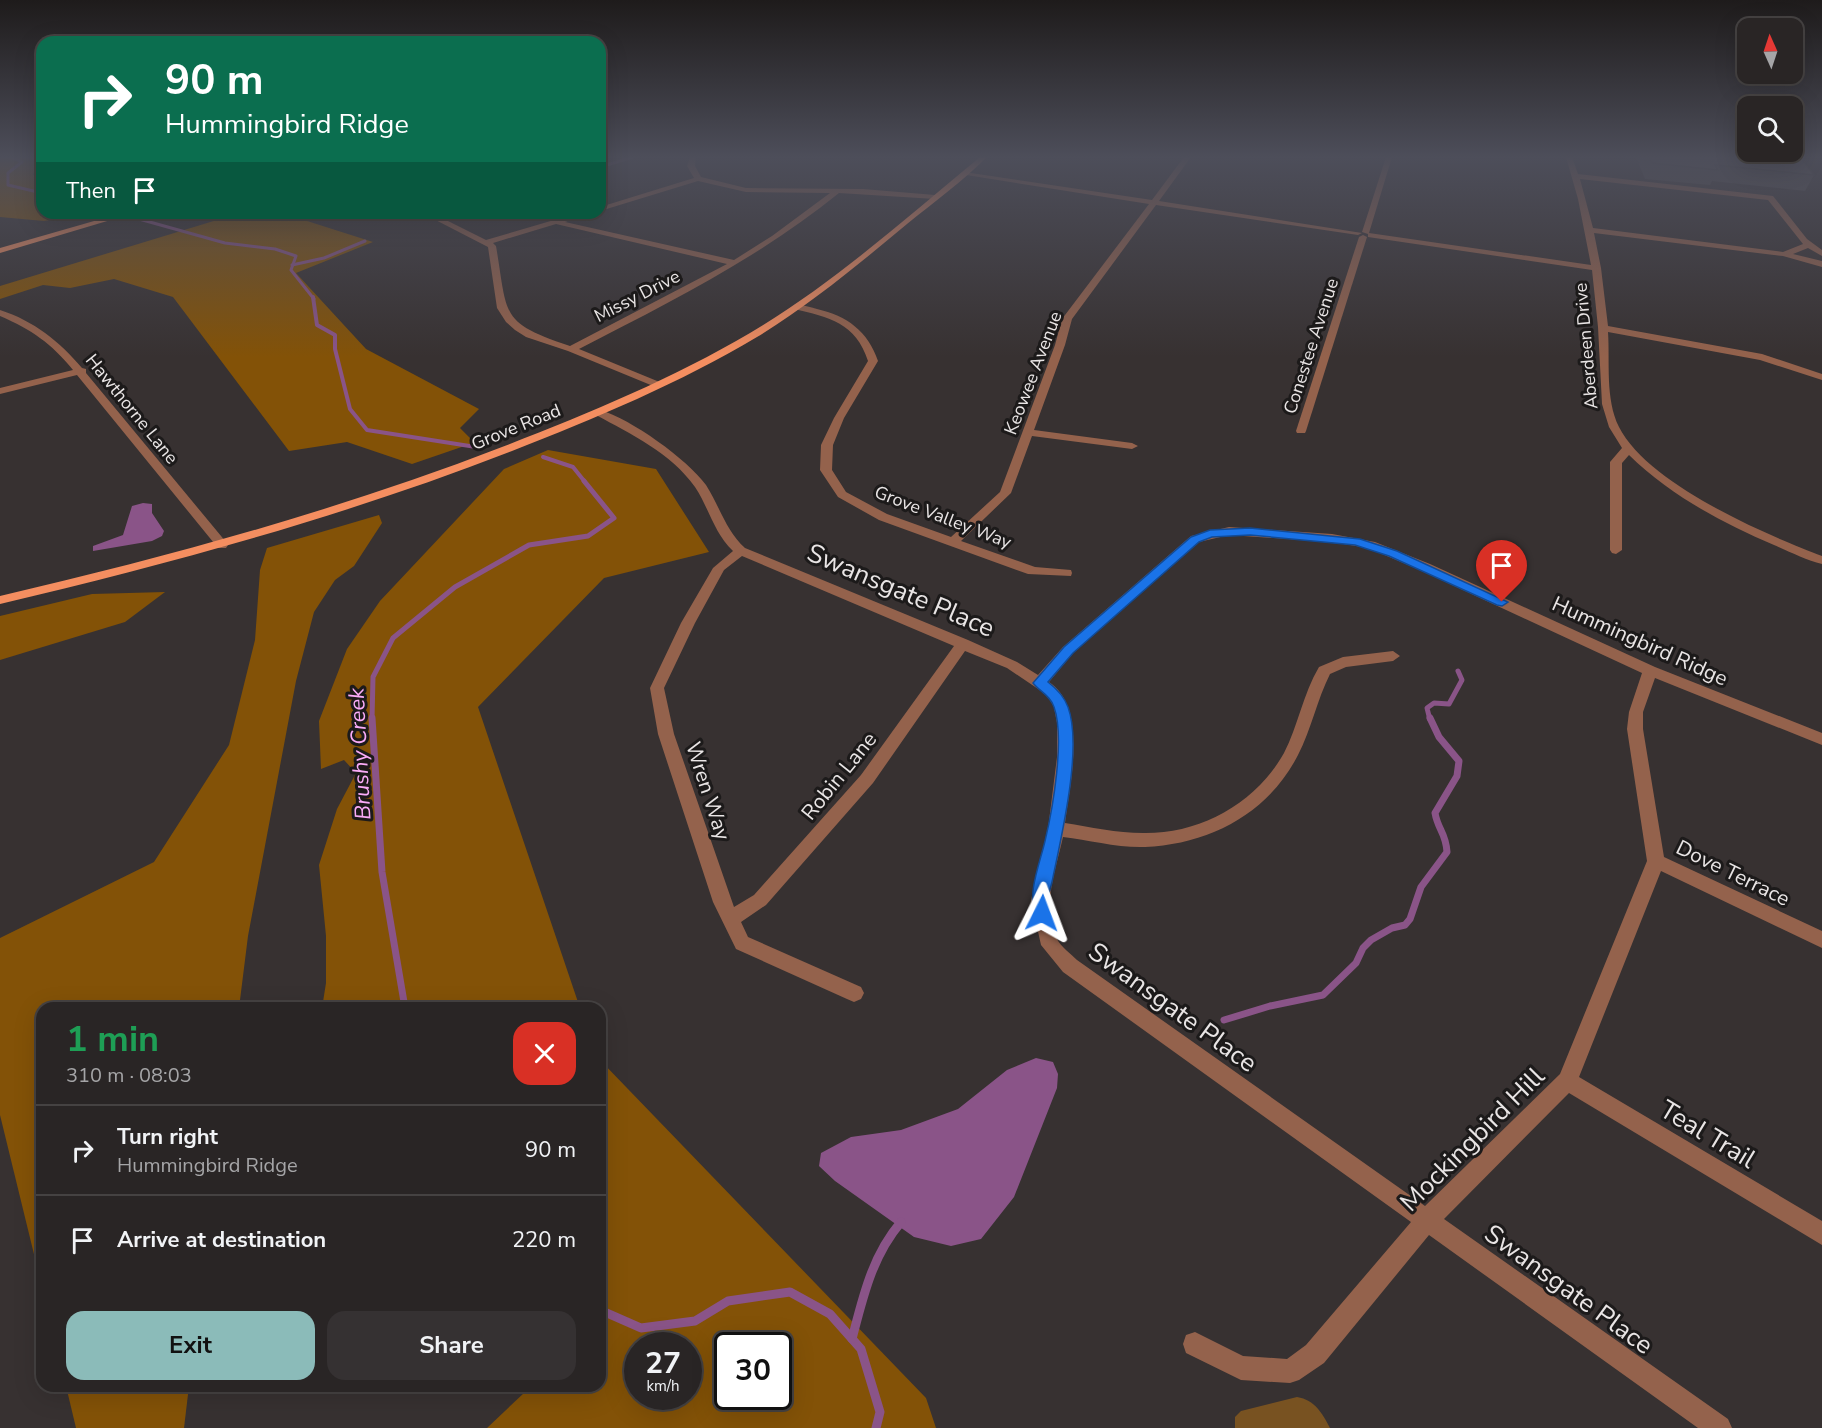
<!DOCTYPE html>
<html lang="en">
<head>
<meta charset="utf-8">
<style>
	:root { --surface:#292525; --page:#353132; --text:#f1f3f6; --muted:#a5a5a7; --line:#454242; --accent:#8bbbb9 }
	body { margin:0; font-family:"Nunito Sans",sans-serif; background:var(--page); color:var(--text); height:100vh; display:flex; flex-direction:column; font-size:22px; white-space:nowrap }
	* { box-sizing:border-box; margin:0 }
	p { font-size:20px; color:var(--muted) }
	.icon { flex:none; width:33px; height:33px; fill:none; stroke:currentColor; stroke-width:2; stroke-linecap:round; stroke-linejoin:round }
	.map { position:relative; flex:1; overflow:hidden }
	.details { position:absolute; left:36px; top:1002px; width:570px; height:390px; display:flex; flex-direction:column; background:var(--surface); border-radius:18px; box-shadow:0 6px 24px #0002,0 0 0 2px var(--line) }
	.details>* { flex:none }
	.top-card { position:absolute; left:36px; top:36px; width:570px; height:183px; border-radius:18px; box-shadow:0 6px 24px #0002,0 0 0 2px var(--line); background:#0b6e4f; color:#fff; overflow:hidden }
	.needle { width:39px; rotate:357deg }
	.controls { position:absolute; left:1737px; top:18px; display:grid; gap:12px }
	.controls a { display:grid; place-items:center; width:66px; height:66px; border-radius:12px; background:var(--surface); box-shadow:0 6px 24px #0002,0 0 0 2px var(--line); font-size:30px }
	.speed { position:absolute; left:624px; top:1332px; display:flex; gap:12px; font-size:30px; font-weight:700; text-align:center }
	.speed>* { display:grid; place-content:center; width:78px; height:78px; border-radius:50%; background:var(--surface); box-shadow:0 6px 24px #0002,0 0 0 2px var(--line); line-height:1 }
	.speed small { font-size:15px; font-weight:400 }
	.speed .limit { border:3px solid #111; border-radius:9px; background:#fff; color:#111 }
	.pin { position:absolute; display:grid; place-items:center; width:51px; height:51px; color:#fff; margin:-62px -26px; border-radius:50% 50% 50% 0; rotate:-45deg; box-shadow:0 0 6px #0007 }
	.pin .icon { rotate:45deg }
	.me { position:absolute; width:66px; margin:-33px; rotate:3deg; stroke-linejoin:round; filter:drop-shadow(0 0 4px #0008) }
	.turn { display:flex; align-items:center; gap:21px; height:126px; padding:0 30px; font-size:27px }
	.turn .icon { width:78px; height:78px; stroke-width:2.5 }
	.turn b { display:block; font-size:42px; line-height:51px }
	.then { display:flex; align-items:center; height:57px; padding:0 30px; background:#0003; gap:12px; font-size:22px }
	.round { display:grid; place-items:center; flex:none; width:63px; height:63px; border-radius:18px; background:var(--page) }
	.head { display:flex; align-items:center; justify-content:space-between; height:102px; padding:0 30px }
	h1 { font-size:36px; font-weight:700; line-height:45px; color:#1e9e55 }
	.cta { display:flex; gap:12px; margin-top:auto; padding:12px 30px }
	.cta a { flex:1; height:69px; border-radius:18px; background:var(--accent); color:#111; font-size:24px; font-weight:700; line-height:69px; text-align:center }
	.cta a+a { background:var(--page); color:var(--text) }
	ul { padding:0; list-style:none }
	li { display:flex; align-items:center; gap:18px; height:90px; padding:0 30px; border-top:2px solid var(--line) }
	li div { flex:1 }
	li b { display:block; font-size:22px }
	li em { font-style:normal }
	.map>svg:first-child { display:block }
	.green { fill:#785221 }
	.forest { fill:#835207; fill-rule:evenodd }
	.water { fill:#8a5488 }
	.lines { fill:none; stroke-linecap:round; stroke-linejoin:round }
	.stream-far4 { stroke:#8a5488; stroke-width:3 }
	.stream-far3 { stroke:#8a5488; stroke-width:4 }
	.stream-far2 { stroke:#8a5488; stroke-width:5 }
	.stream-far1 { stroke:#8a5488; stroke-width:7 }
	.stream { stroke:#8a5488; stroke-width:9 }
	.minor { fill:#94624c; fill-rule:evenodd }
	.major { fill:#f48e60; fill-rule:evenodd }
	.wall { fill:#524d4e }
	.building { fill:#5f595b; stroke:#423e40; stroke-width:1.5 }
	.route { fill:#1a73e8; stroke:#114b97; stroke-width:1.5 }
	.labels { text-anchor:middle; stroke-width:6; stroke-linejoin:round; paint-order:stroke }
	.far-street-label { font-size:18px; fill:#e9e5e5; stroke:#1c1a1a }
	.street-label { font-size:21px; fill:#e9e5e5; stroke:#1c1a1a }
	.water-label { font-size:22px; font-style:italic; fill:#faacf8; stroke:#1c1a1a }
	.near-street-label { font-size:26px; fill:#e9e5e5; stroke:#1c1a1a }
</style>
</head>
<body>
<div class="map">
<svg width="1822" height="1428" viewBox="0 0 1822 1428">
	<rect width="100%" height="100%" fill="#373131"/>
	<path class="green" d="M1297,1397C1315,1400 1322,1413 1330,1428H1235V1417L1241,1411Z"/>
	<g class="forest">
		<polygon points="0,157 42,157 38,160 33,175 42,178 42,213 90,213 44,221 0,217"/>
		<polygon points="240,213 292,213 304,220 373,242 296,273 366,349 479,409 460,428 471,439 482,440 412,464 347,442 289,451 173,297 114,279 70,288 43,285 0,299 0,286"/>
		<polygon points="548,450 656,469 709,552 604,578 478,707 580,1008 322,1008 326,983 326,936 319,865 337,809 356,773 344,760 321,769 319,721 347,649 380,601 504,469"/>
		<polygon points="379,515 382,523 354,566 335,580 314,612 296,681 248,936 239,1008 42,1008 42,1287 0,1115 0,938 154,862 229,745 255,640 260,570 267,548"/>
		<polygon points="165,592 125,622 0,660 0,616 92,594"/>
		<path d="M600,1060L926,1398L936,1428H487L525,1392L522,1386H600ZM638,1346H688V1396H638ZM728,1346H778V1396H728Z"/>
		<polygon points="66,1386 189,1386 184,1428 76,1428"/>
	</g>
	<g class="water">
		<polygon points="143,503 152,504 152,513 164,531 162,536 152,541 93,551 93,546 123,535 132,506"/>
		<polygon points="1036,1058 1053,1062 1058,1074 1057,1088 1014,1197 981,1239 951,1246 914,1237 835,1181 819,1166 821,1153 851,1137 901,1130 958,1109 1007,1070"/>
	</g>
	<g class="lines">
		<g class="stream-far4">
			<polyline points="11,157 22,162 8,173 8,185 42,193"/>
			<polyline points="600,167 633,157"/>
			<polyline points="139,219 225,243 275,249 296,256 291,270 314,299"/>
			<polyline points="292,265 324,258 365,241"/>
		</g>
		<g class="stream-far3">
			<polyline points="313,297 317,325 335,335 335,349 350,409 367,430 476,447"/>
			<polyline points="543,457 573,467 585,482"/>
		</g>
		<g class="stream-far2">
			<polyline points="372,720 373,677 393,638 455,587 529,545 588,536 614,518 584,481"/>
			<polyline points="1430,720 1427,708 1434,703 1449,704 1462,680 1458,671"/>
		</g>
		<g class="stream-far1">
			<polyline points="372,718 382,872 405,1008"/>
			<path d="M1224,1020L1270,1006L1323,995L1356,963L1363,948L1371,940L1392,928L1405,925L1410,919L1421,887L1447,852C1446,833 1438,830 1435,813L1457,776L1459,761L1439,737L1430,718"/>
		</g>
		<g class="stream">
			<polyline points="600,1310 641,1328 695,1321 728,1301 790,1292 830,1314 861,1349 880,1412 876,1428"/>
			<path d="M852,1339C863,1297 872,1256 901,1222"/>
		</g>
		<g class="minor">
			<path d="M690,157H696L695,166L701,177L746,188L863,189L935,195L939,197L935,199L839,193C759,258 670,302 579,349L662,383L663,385L658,388L568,351L526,337L515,330L506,322L497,308L488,247L422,213H432L486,240L578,213H590L565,222L734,260L772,236L830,193L746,192L698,181L600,211V207L694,178L687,166ZM556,224L727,264L570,346C499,322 508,316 496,246L493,243Z"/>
			<path d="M1184,157H1191L1159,201L1362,233L1358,235L1156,205L1072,319L1065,345L1034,430L1132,443L1138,446L1132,449L1032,436L1011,493L961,541L1035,567L1071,570L1072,573L1071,576L1028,574L879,520L838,497L820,470L821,445L834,418L868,361C856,323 829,317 794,309V305C801,304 809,307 817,309C847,316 868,331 878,361L844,418L833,445L832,470L846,492L887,514L951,537L1000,492L1055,345L1062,319L1149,204L960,174L964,172L1152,200Z"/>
			<path d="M1386,157H1392L1369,233L1591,265L1578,199L1566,157H1572L1578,174L1773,196L1807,239L1822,250V256L1808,248L1793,254L1822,261V267L1783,256L1594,233L1601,268L1608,326L1762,354L1822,374V380L1760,360L1608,332C1610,362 1605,399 1619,427C1648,484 1764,534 1822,556V564C1806,560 1790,552 1774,545C1722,523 1670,495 1629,455L1622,463V550L1616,554L1612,553L1610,550V462L1622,448L1609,427L1602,404L1598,327L1592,270L1368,237V234L1362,232ZM1580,179L1768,200L1803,244L1783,252L1593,228Z"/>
			<polygon points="1363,235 1367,237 1306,431 1305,433 1297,433 1296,431 1359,237"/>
			<path d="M0,310C34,321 59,341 82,368L86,369V373L226,542L228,545L226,548H218L77,375L0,394V388L73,370C51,343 32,330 0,316Z"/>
			<path d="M600,410C631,419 687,459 706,485C720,507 726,531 745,548L968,640L1017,662L1038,675L1063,647L1191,536L1229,527L1332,534L1375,542L1430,564L1655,667L1822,733V745L1655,678L1643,712V729L1664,857L1822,931V948L1661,871L1579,1077L1822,1221V1245L1569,1093L1444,1219L1728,1419L1732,1428H1698L1429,1235L1324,1363L1299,1380L1290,1383L1241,1380L1186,1353L1183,1344L1186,1335L1195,1332L1243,1356L1287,1359L1306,1345L1411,1222L1063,972L1041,945L1031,900L1048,829L1057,757V723L1054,707L1047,695L1007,668L965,651L873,783L766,905L741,922L748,937L861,987L864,993L861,999L854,1002L847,999L736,949L713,902L658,734L650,688L681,623L713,568L733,551C714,533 709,508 695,487C671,453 631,434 596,415V411ZM1229,535L1332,542L1368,548L1420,570L1642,673L1629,712L1627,729L1647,861L1560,1074L1425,1206L1077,960C1071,954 1061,947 1057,939C1041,907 1056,869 1063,837C1089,840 1118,848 1145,847C1209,844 1268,814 1298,755C1311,730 1317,700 1330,674L1346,667L1393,661L1400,656L1393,651L1343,657L1319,667C1303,694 1298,726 1284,753C1256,803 1200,834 1143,833C1117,833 1090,827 1065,823C1070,784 1088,708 1049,682L1073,653L1185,552L1199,542ZM742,556L954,646L861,775L754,895L734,907L674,734L664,688L695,623L724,570Z"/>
		</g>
		<g class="major">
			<path d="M980,157H987C963,181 934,202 907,224C859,264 811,304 757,337C680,383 596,418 512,451C345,516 174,563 0,604V596C171,556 339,510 502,447C587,414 672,379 750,333C833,284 906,218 980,157Z"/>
			<polygon points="122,213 134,213 0,253 0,248"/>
		</g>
	</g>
	<polygon class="wall" points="1636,157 1800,157 1814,175 1805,191 1712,181 1710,185 1645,179"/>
	<polygon class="building" points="1649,157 1800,157 1814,175 1715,165 1718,170 1652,163"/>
	<linearGradient id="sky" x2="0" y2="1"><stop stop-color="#1e1b1b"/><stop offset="0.44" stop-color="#4d4e5a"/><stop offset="1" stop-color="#4d4e5a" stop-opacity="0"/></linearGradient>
	<rect width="1822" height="357" fill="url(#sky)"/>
	<path class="route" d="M1250,528L1360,539L1397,551L1508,602L1502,606L1497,605L1389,556L1355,545L1250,535L1212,537L1199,542L1073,653L1048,682C1057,689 1064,696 1068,707C1083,748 1061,838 1052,882C1051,887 1048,894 1048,900C1048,907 1051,911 1048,918L1042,920L1036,918C1026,896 1040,863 1045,841C1053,808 1065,738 1054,707C1050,695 1040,692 1033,683L1064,647L1191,537L1210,530Z"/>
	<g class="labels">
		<g class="far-street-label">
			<text transform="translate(637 296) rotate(-27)" y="6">Missy Drive</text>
			<text transform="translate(1311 346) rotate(-72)" y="6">Conestee Avenue</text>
			<text transform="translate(1586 346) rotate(-95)" y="6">Aberdeen Drive</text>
			<text transform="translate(1033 373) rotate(-69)" y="6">Keowee Avenue</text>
			<text transform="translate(132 409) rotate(51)" y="6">Hawthorne Lane</text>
			<text transform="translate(516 427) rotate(-22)" y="6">Grove Road</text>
			<text transform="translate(943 517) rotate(21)" y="6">Grove Valley Way</text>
		</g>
		<g class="street-label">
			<text transform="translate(1640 641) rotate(24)" y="7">Hummingbird Ridge</text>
			<text transform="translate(839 776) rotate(-51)" y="7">Robin Lane</text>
			<text transform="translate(708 791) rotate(72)" y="7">Wren Way</text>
			<text transform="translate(1733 873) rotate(26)" y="7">Dove Terrace</text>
		</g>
		<g class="water-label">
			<text transform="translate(359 754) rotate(-93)" y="8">Brushy Creek</text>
		</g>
		<g class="near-street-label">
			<text transform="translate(901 590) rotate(23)" y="9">Swansgate Place</text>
			<text transform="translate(1173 1007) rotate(36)" y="9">Swansgate Place</text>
			<text transform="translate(1708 1134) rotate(31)" y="9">Teal Trail</text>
			<text transform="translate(1472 1139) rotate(-45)" y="9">Mockingbird Hill</text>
			<text transform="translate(1569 1289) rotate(36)" y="9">Swansgate Place</text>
		</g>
	</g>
</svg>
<div class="controls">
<a><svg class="needle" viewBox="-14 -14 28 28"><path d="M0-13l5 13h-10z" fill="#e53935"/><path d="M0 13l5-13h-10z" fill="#a5a5a7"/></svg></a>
<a><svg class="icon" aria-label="search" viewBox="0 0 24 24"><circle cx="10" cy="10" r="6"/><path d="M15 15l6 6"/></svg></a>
</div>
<div class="speed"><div>27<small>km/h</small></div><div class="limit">30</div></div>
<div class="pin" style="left:1502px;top:602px;background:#d93025"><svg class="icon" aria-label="arrive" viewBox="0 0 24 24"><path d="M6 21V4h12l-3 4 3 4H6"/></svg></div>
<svg class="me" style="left:1042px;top:913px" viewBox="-20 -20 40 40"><path d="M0-17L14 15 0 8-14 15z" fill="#1a73e8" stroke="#fff" stroke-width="4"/></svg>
<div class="top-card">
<div class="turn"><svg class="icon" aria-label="right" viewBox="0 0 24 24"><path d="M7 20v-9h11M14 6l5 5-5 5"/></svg><div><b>90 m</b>Hummingbird Ridge</div></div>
<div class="then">Then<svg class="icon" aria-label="arrive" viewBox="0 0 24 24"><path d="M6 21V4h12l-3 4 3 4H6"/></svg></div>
</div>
<section class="details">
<div class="head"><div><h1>1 min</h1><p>310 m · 08:03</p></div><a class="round" style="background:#d93025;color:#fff"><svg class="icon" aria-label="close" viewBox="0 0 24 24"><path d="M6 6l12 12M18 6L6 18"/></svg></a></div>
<ul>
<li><svg class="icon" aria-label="right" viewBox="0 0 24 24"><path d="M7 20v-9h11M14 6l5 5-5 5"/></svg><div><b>Turn right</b><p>Hummingbird Ridge</p></div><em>90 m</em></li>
<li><svg class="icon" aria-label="arrive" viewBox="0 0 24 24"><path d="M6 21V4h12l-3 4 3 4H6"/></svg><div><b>Arrive at destination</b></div><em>220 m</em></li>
</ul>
<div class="cta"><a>Exit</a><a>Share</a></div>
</section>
</div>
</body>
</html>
